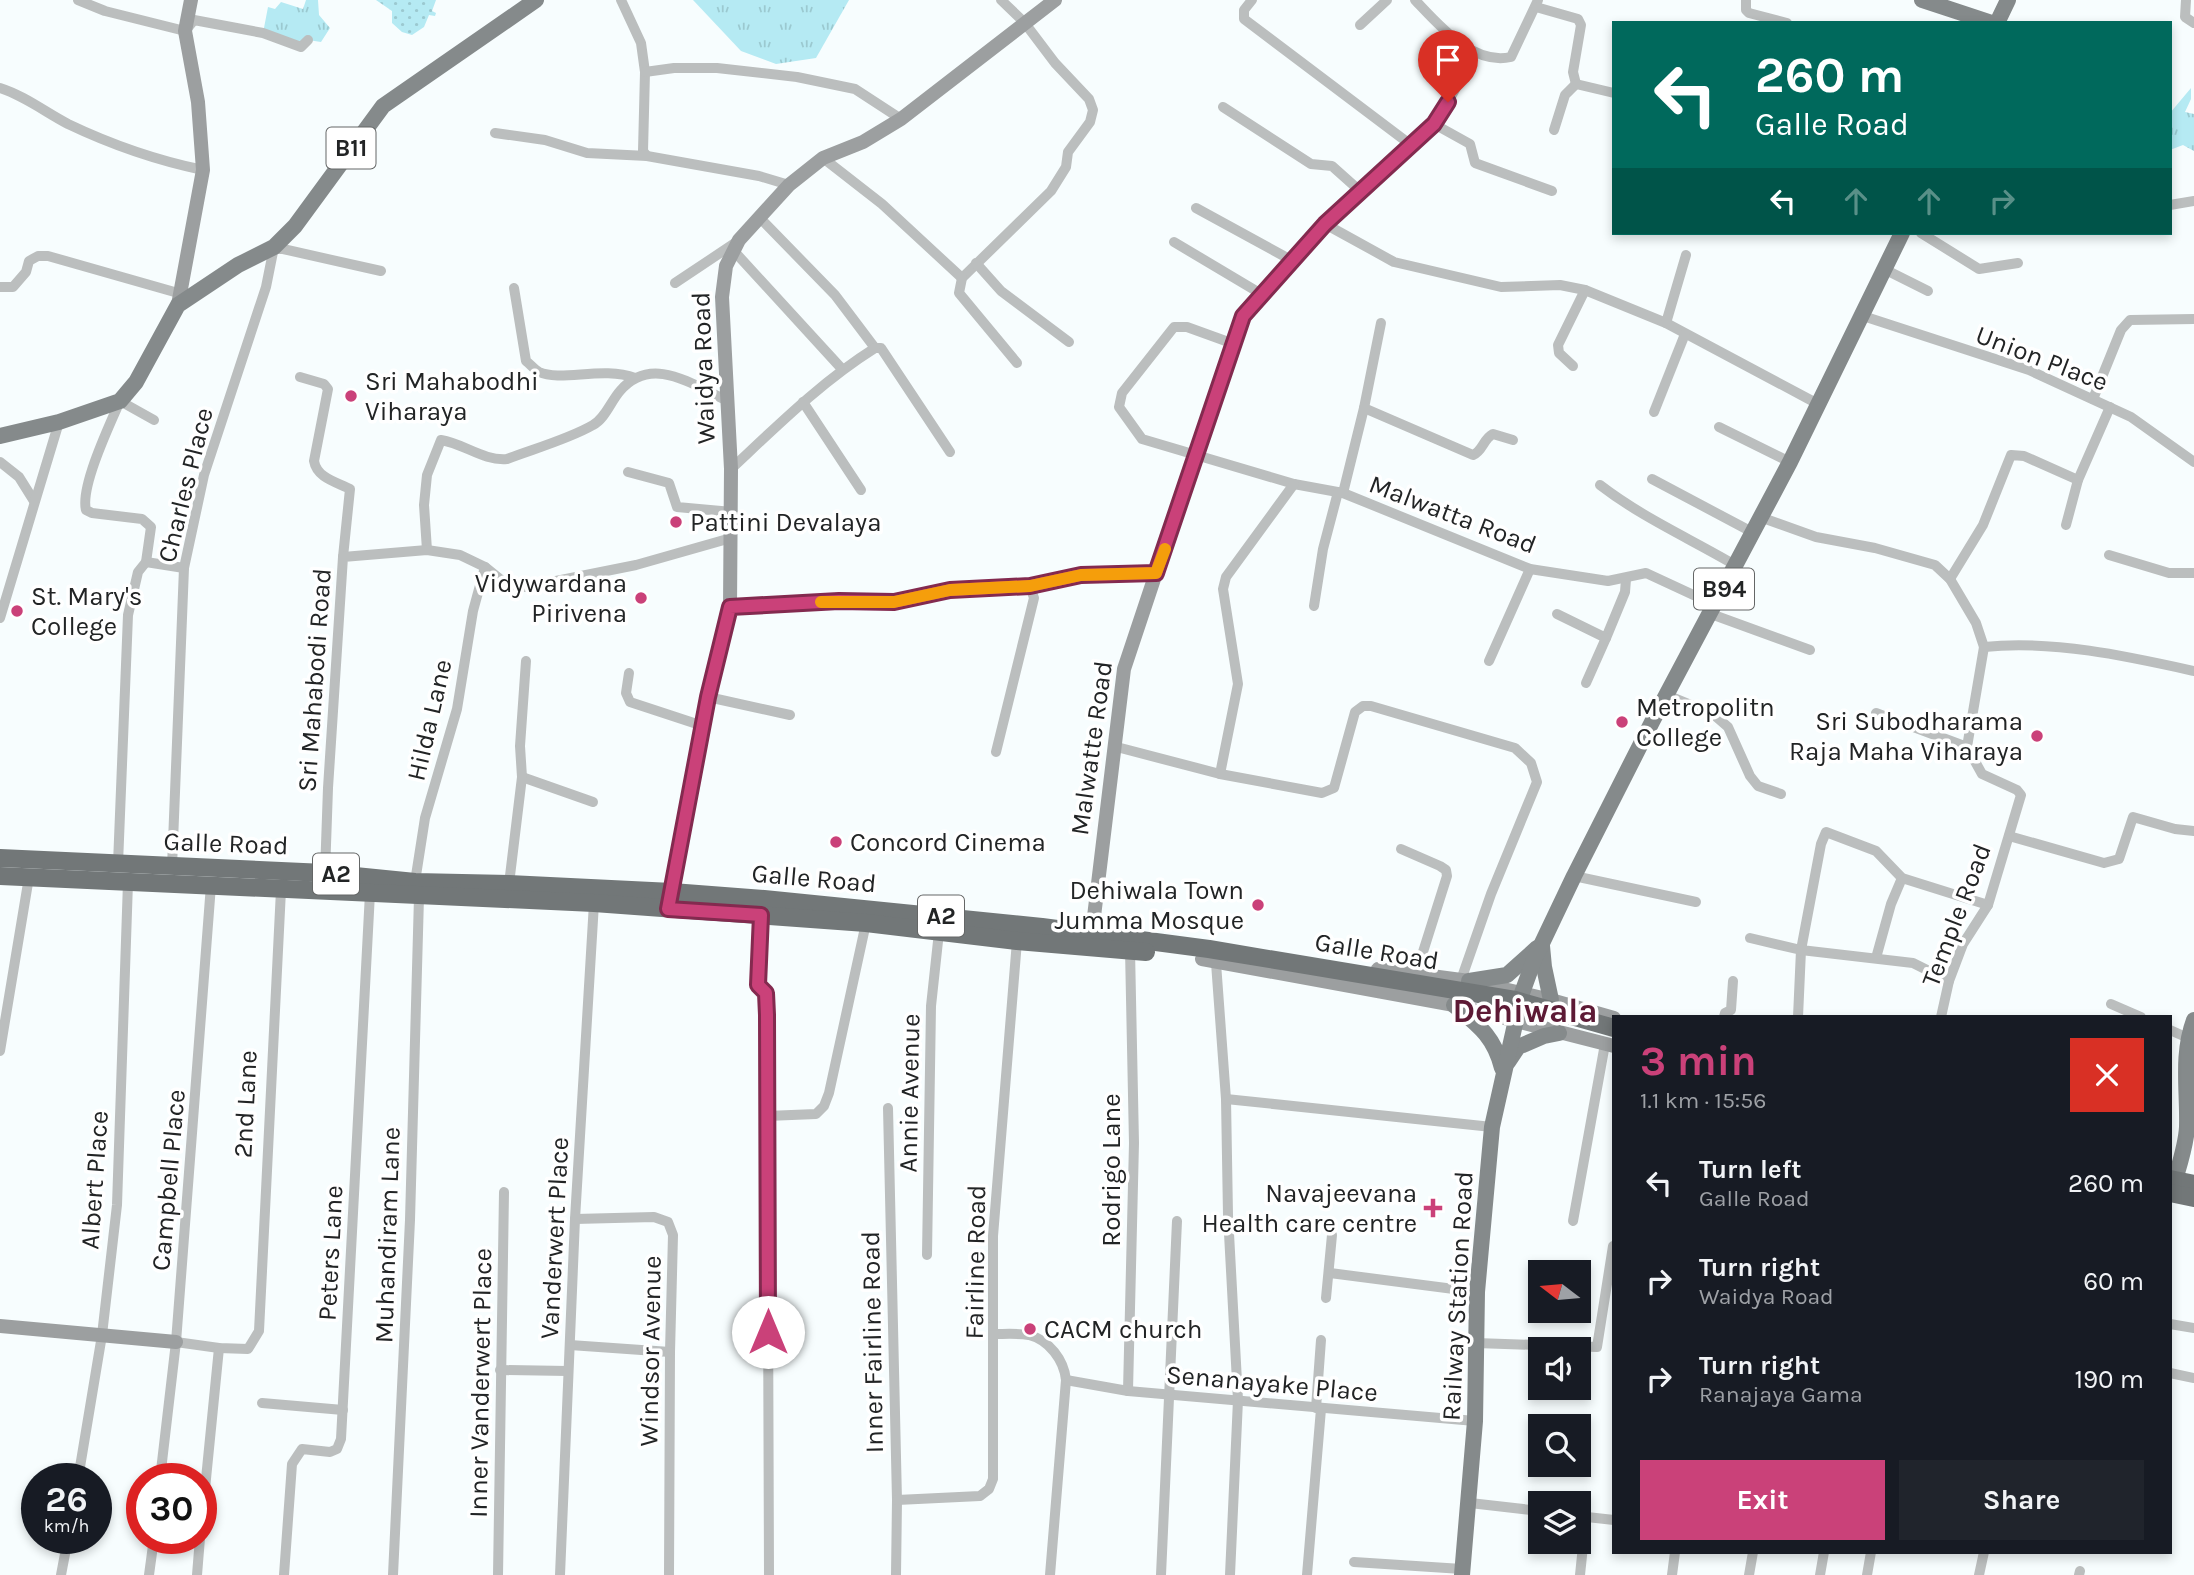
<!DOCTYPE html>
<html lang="en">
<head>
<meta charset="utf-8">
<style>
	:root { --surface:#171b24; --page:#20242c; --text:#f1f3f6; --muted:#9ea1a6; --accent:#ca4179 }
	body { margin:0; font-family:Karla,sans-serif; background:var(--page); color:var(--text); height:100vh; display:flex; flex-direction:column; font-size:26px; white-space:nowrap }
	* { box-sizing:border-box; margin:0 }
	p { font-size:23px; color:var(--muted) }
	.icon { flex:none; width:38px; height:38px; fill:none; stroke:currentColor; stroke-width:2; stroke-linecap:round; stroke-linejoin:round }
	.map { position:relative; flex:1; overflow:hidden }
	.panel { position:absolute; left:1612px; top:1015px; width:560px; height:539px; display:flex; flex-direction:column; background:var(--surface); border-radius:0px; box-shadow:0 4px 10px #0003 }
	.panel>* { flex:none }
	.banner { position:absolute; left:1612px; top:21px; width:560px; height:214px; border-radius:0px; box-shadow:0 4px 10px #0003; background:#00695c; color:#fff; overflow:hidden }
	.needle { width:46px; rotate:286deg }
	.fabs { position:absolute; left:1528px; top:1260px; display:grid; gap:14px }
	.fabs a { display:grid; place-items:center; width:63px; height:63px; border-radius:0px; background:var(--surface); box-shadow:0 4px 10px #0003; font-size:35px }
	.speed { position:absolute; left:21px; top:1463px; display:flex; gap:14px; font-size:35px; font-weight:700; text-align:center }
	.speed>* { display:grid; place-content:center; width:91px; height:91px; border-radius:50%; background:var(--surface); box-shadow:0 4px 10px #0003; line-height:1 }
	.speed small { font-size:18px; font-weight:400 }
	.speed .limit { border:10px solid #d22; background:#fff; color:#111 }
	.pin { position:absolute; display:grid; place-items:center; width:60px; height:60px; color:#fff; margin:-72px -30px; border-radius:50% 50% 50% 0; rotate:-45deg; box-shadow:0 0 7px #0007 }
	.pin .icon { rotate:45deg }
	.me { position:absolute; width:77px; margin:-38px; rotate:0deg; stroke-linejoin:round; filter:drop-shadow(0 0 5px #0008) }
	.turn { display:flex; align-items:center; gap:24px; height:147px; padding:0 28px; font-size:32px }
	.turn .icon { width:91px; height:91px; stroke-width:2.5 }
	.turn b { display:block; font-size:49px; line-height:60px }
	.lanes { display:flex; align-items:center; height:66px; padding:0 28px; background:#0003; justify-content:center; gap:35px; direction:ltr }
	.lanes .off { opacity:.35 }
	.round { display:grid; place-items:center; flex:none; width:74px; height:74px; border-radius:0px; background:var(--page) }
	.summary { display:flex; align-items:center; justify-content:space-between; height:119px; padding:0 28px }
	h1 { font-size:42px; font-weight:700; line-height:52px; color:var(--accent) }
	.primary-button { display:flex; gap:14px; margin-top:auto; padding:14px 28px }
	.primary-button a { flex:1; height:80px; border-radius:0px; background:var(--accent); color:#fff; font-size:28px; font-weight:700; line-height:80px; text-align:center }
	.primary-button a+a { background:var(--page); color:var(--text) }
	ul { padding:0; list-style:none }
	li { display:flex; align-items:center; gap:21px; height:98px; padding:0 28px }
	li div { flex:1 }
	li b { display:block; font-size:26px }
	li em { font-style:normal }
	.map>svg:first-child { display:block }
	.grass { fill:url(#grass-tufts) }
	.garden { fill:url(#garden-dots) }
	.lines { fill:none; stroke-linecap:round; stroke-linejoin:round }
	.street { stroke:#bbbebe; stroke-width:10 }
	.secondary { stroke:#9c9fa0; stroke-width:14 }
	.primary { stroke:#858a8b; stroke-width:16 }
	.highway { stroke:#727778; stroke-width:18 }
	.route-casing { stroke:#832a4f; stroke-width:18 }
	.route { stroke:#ca4179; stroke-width:12 }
	.slow { stroke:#f59e0b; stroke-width:12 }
	.poi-dot { fill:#ca4179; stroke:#fff; stroke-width:2.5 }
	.labels { text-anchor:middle; stroke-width:7; stroke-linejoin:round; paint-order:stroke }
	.shield { fill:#fff; stroke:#646666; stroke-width:2 }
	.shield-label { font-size:24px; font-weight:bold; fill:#222425 }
	.street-label { font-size:26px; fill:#222425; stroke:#fff }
	.poi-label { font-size:26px; fill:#222425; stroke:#fff; text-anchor:start }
	.district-label { font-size:33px; font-weight:bold; fill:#5d1a35; stroke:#fff }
</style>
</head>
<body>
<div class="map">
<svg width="2194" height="1575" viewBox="0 0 2194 1575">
	<defs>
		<pattern id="grass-tufts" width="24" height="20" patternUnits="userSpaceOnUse" patternTransform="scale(1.75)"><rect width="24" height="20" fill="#b5eaf3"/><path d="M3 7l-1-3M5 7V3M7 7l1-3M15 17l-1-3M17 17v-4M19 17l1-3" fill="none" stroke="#9bc9d0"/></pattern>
		<pattern id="garden-dots" width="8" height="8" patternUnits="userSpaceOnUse" patternTransform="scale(1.75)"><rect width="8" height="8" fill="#b5eaf3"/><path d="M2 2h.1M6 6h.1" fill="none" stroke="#9bc9d0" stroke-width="1.8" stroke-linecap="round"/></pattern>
	</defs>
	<rect width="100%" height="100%" fill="#f7fdfe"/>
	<g class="grass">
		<polygon points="306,0 318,0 319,15 330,28 321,42 308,40 301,47 263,33 268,7 275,9 281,2 303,9"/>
		<polygon points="693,0 849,0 816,58 776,64 741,51"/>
		<polygon points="2191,88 2191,99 2185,112 2194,114 2194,151 2183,145 2170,150 2170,113"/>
	</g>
	<polygon class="garden" points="376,0 436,0 432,11 436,13 435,16 429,15 424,27 412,35 402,32 392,23 392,11"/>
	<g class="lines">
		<g class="street">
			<polyline points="78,0 105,11 185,31 194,20 263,33 301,47 308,40"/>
			<polyline points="621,0 641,43 645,72 643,151 647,156"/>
			<polyline points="1001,0 1024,22 1055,63 1089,99 1093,110 1090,122 1068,152 1066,167 1051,191 962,278 959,293 1017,363"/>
			<polyline points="1252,0 1244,10 1244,19 1411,145"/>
			<path d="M1415,0C1439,25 1473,66 1511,57L1538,0"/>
			<polyline points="1746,0 1746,10 1749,13 1787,23"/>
			<polyline points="2186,0 2185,17 2194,23"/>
			<polyline points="1536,7 1578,19 1581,25 1573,72 1576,84 1614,93"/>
			<polyline points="1360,25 1387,0"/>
			<polyline points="645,72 674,68 717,68 797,77 855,89 901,119"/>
			<path d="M0,88C25,96 45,112 68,124C112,145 155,160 203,170"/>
			<polyline points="1223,107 1311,164 1332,166 1360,191"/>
			<polyline points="1434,124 1470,144 1475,163 1552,191"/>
			<polyline points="1554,130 1565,95 1576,84"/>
			<polyline points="495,133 545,140 587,153 647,156 759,176 789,185"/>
			<polyline points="823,158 882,204 962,278"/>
			<polyline points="2170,205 2194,201"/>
			<polyline points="1196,208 1293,261"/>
			<polyline points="759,217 835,295 875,348 881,348 950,452"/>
			<polyline points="1325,224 1394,262 1501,287 1560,285 1585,290 1666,323 1818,404"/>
			<polyline points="1921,233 1979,269 2018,263"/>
			<polyline points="1174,242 1263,295"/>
			<polyline points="733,250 842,369"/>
			<polyline points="976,263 1001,291 1069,342"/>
			<polyline points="1886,270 1928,291"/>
			<polyline points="675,283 738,241"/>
			<polyline points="0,287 13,287 26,272 29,261 38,256 48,256 178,293"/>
			<path d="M514,288L526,361C530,364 535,370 539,372C561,382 603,366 635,378"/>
			<polyline points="1863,316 2029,370 2131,417 2194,462"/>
			<polyline points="1666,323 1686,255"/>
			<polyline points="1234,344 1187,327 1174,327 1122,393 1119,407 1142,439 1294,484 1343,493 1530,569 1608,581 1646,573 1715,605"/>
			<polyline points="1573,366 1559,353 1558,345 1585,290"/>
			<path d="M300,377L324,384L328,389L314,461C317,478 336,482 350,489L343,557"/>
			<polyline points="2093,399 2121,330 2130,320 2194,319"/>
			<polyline points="803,402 861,490"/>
			<path d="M1364,408L1473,455C1483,451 1483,439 1493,434L1513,440"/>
			<polyline points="1654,412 1685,334"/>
			<polyline points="1719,427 1790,462"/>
			<polyline points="0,462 19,477 34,501"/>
			<path d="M731,469C777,426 821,382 875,348"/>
			<polyline points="628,472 669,483 677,507 732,512"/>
			<polyline points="1652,479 1752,532"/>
			<path d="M1600,485C1643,518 1689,538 1735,565"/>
			<polyline points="1343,493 1364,408 1381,323"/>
			<path d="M1760,517L1816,537L1875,548L1935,565L1950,579L1976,623L1984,647C2054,640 2126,656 2194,671"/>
			<polyline points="2066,525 2078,480"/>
			<path d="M427,550L424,505L427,475L441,440C465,444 483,461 507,459C533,449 569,439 593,425C605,419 611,401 620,391C652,354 692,385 728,401"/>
			<polyline points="2109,555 2169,573 2194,573"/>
			<polyline points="146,562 184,568"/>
			<polyline points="1156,573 1243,316 1325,224 1434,124 1448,102 1475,53"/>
			<polyline points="1950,579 1983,525 2011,455 2024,456 2078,480 2110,407"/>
			<polyline points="1314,606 1323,549 1338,492"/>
			<polyline points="1557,614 1606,638 1625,592 1626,579"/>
			<polyline points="1711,614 1810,650"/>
			<polyline points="0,618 59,422"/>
			<polyline points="1489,661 1530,569"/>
			<polyline points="629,673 626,693 630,702 703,726"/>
			<polyline points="1586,683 1606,638"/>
			<polyline points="1667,695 1713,714 1728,727 1750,776 1758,786 1781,794"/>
			<polyline points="708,697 790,715"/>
			<polyline points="1876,713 1967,747 1982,774 2017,790 2021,795 1988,905 1963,944 1949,981 1941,1017"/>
			<polyline points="1113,746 1220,774 1322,793 1334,788 1355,712 1363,706 1371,706 1515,748 1531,763 1537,782 1491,894 1461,980"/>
			<polyline points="1967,747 1984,647"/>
			<polyline points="996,752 1034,598 1030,586"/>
			<polyline points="1220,774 1238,684 1223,589 1226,577 1294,484"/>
			<polyline points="522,777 593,802"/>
			<polyline points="2009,836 2104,863 2119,859 2133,817 2175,829 2194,831"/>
			<polyline points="1401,849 1440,866 1446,870 1447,876 1416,974"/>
			<path d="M118,864L128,615L138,572L146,562L151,527L142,519L92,513L86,510C80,487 110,424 120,401L154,420"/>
			<polyline points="172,867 184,568 204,475 266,287 274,247 381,271"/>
			<polyline points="325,873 328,788 343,557 427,550 460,555 485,567 506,584 526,587 636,565 731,538"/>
			<polyline points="1574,876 1696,902"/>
			<polyline points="415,882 425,818 457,709 473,611 485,567"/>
			<polyline points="509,884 522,777 520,746 526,661"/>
			<polyline points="761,915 758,985 766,994 767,1015 769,1575"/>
			<polyline points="1750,938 1801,950 1798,1017"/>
			<polyline points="1876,958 1891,904 1902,878"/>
			<polyline points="1216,963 1226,1099 1228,1215 1238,1400 1230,1575"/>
			<polyline points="1949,981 1913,963 1801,950 1821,844 1826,832 1876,851 1902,878 1988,905"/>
			<polyline points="2111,1004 2141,1017"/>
			<polyline points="1724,1017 1725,1013 1731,1010 1733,981"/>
			<polyline points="2170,1030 2188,1038"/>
			<polyline points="0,1051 29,877"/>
			<polyline points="1226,1099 1492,1127"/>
			<polyline points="888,1108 897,1500 896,1575"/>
			<polyline points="767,1116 816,1114 824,1106 829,1093 866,923"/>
			<polyline points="575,1219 654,1217 668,1222 673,1235 670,1352 669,1575"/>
			<polyline points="1573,1221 1605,1044"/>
			<polyline points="927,1255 931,1006 939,932"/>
			<polyline points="1330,1273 1477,1292"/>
			<polyline points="1326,1298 1332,1235"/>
			<polyline points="2170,1324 2194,1328"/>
			<path d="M994,1334C1005,1334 1018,1333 1029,1335C1049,1340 1064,1360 1066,1380L1050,1575"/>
			<polyline points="176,1342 219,1348 248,1349 259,1331 281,890"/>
			<polyline points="1476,1343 1597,1347 1613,1246"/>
			<polyline points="570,1345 670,1352"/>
			<polyline points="500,1370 568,1371"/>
			<polyline points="2170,1373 2194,1378"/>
			<polyline points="1066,1380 1128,1391 1475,1421"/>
			<polyline points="1128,1391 1134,1143 1130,950"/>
			<polyline points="262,1403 343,1410"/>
			<polyline points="1316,1408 1321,1340"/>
			<polyline points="78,1479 102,1335 117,1205 128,882"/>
			<polyline points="160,1479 176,1342 211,885"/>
			<polyline points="897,1500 980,1496 989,1489 993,1479 993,1236 1017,941"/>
			<polyline points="1470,1503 1540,1511"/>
			<polyline points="1578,1516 1614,1520"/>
			<polyline points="201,1529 219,1348"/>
			<polyline points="1354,1562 1462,1569"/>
			<polyline points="61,1575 68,1538"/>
			<polyline points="149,1575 154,1538"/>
			<polyline points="197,1575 200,1538"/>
			<polyline points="284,1575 292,1464 302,1449 330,1452 337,1449 341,1439 370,893"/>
			<polyline points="393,1575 410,1220 419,897"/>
			<polyline points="498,1575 504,1192"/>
			<polyline points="560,1575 575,1219 594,903"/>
			<polyline points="1161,1575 1177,1221"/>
			<polyline points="1307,1575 1321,1409"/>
			<polyline points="1580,1575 1586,1517"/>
			<polyline points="1672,1575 1675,1552"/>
			<polyline points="1749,1575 1753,1552"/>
			<polyline points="1820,1575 1824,1552"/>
			<polyline points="1867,1575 1871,1552"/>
			<polyline points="1979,1575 1984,1552"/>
			<polyline points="2079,1575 2080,1571"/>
		</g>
		<g class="secondary">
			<polyline points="178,305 203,170 198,102 185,31 191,0"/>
			<polyline points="730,607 839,601 894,602 950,590 1030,586 1081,575 1156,573 1124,669 1092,933"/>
			<polyline points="670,900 708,697 730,607 731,469 722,297 726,266 739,240 789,185 823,158 863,142 901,119 1055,0"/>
			<polyline points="1202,959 1454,1005 1614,1046"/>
			<polyline points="1378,969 1469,981 1551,1000 1614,1018"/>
			<polyline points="0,1326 176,1342"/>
		</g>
		<g class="primary">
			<polyline points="1922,0 1992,23"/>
			<polyline points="1997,23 2008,0"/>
			<polyline points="0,436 59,422 120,401 136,382 178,305 238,265 274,247 295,226 383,106 536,0"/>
			<polyline points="1542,946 1544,967 1551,1000"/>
			<polyline points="1469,981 1507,975 1537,948"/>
			<path d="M1454,1005C1478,1025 1494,1036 1502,1068"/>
			<polyline points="1508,1062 1518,1047 1544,1036 1559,1033"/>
			<path d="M2172,1191C2177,1171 2186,1148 2187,1127C2188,1090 2181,1055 2194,1020"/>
			<polyline points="1462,1575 1475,1421 1477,1292 1492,1127 1522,993 1534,960 1574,876 1653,720 1790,462 1902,233"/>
		</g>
		<g class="highway">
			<polyline points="0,858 325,873 415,882 509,884 672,892 764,899 1042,927 1209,949 1515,1000 1614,1028"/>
			<polyline points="0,876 594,903 866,923 1017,941 1146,952"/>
			<polyline points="2170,1179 2194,1184"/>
			<polyline points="2170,1193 2194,1198"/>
		</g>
	</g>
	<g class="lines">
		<defs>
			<polyline id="route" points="768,1332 767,1015 766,993 758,985 761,915 668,909 708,697 730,607 839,601 894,602 950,590 1030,586 1081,575 1156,573 1243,316 1325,224 1434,124 1448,102"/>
		</defs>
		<use href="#route" class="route-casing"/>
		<use href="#route" class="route"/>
		<polyline class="slow" points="821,602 894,602 950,590 1030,586 1081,575 1156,573 1165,549"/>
	</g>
	<g class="poi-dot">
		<circle cx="351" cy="396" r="7"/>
		<circle cx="676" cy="522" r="7"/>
		<circle cx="641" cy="598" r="7"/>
		<circle cx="17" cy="611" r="7"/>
		<circle cx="1622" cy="722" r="7"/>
		<circle cx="2037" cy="736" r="7"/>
		<circle cx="836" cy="842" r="7"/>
		<circle cx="1258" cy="905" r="7"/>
		<path d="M1429.5 1197.5h7v7h7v7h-7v7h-7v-7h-7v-7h7z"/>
		<circle cx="1030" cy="1329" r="7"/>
	</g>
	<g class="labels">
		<g class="shield">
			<rect x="326.5" y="127.5" width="49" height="41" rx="5"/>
			<rect x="1694" y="568.5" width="60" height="41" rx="5"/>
			<rect x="313" y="853.5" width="46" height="41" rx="5"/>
			<rect x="918" y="895.5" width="46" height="41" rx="5"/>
		</g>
		<g class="shield-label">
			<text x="351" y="156">B11</text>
			<text x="1724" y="597">B94</text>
			<text x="336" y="882">A2</text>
			<text x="941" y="924">A2</text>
		</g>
		<g class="street-label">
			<text transform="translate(2042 358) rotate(21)" y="9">Union Place</text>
			<text transform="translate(703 368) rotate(-92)" y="9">Waidya Road</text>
			<text transform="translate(185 485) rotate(-76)" y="9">Charles Place</text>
			<text transform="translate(1453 514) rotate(21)" y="9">Malwatta Road</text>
			<text transform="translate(314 680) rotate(-86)" y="9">Sri Mahabodi Road</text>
			<text transform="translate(429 720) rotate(-77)" y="9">Hilda Lane</text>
			<text transform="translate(1091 748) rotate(-82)" y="9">Malwatte Road</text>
			<text transform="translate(226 843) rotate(2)" y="9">Galle Road</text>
			<text transform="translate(814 878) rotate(5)" y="9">Galle Road</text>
			<text transform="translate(1956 915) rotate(-69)" y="9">Temple Road</text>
			<text transform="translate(1377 951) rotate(9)" y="9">Galle Road</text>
			<text transform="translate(909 1093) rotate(-89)" y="9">Annie Avenue</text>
			<text transform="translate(245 1104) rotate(-87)" y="9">2nd Lane</text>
			<text transform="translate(1111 1170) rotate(-90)" y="9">Rodrigo Lane</text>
			<text transform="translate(94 1180) rotate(-86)" y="9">Albert Place</text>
			<text transform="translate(168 1180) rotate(-85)" y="9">Campbell Place</text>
			<text transform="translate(387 1235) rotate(-88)" y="9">Muhandiram Lane</text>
			<text transform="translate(554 1238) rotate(-87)" y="9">Vanderwert Place</text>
			<text transform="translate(330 1253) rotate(-87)" y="9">Peters Lane</text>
			<text transform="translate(975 1262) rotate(-89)" y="9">Fairline Road</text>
			<text transform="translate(1457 1296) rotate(-87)" y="9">Railway Station Road</text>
			<text transform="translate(872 1342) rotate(-91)" y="9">Inner Fairline Road</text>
			<text transform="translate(650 1351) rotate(-89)" y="9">Windsor Avenue</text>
			<text transform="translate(480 1383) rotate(-89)" y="9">Inner Vanderwert Place</text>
			<text transform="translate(1272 1383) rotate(5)" y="9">Senanayake Place</text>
		</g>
		<g class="poi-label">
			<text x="365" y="390">Sri Mahabodhi<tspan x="365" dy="30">Viharaya</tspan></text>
			<text x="690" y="531">Pattini Devalaya</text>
			<text x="627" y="592" text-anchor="end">Vidywardana<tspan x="627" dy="30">Pirivena</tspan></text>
			<text x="31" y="605">St. Mary's<tspan x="31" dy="30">College</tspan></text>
			<text x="1636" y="716">Metropolitn<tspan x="1636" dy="30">College</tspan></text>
			<text x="2023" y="730" text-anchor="end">Sri Subodharama<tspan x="2023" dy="30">Raja Maha Viharaya</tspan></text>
			<text x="850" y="851">Concord Cinema</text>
			<text x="1244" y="899" text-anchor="end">Dehiwala Town<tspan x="1244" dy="30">Jumma Mosque</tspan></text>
			<text x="1417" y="1202" text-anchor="end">Navajeevana<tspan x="1417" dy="30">Health care centre</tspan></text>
			<text x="1044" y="1338">CACM church</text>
		</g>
		<g class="district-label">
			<text x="1525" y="1022">Dehiwala</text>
		</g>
	</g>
</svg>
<div class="fabs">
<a><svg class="needle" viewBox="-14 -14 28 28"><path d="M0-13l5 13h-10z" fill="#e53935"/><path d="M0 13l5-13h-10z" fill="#9ea1a6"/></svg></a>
<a><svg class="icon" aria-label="sound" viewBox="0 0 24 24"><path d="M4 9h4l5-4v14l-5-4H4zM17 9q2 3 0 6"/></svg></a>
<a><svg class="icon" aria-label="search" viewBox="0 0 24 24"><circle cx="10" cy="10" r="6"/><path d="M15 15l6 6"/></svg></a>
<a><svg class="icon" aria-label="layers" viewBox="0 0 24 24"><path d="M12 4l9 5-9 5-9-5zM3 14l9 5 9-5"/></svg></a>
</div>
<div class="speed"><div>26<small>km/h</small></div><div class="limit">30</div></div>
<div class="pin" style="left:1448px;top:102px;background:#d93025"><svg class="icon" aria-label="arrive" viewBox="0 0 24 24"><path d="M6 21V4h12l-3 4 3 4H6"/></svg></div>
<svg class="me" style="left:768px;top:1332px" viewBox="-20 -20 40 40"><circle r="19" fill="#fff"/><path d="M0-13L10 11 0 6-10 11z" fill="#ca4179"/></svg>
<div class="banner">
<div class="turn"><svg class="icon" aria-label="left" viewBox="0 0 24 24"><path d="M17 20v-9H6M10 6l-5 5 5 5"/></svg><div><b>260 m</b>Galle Road</div></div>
<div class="lanes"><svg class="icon" aria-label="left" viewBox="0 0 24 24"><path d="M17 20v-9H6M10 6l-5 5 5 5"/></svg><svg class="icon off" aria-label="ahead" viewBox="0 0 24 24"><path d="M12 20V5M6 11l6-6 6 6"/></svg><svg class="icon off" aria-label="ahead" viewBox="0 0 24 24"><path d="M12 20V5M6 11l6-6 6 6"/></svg><svg class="icon off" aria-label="right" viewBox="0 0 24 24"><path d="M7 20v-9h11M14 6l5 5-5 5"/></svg></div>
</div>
<section class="panel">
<div class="summary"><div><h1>3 min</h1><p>1.1 km · 15:56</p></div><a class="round" style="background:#d93025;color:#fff"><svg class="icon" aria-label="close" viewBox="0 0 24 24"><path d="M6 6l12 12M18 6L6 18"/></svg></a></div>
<ul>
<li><svg class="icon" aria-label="left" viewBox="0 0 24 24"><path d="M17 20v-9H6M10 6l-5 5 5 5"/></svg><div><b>Turn left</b><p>Galle Road</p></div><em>260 m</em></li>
<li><svg class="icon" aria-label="right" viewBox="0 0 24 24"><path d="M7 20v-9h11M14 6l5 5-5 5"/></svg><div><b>Turn right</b><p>Waidya Road</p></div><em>60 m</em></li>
<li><svg class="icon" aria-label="right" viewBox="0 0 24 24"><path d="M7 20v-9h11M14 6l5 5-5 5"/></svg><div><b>Turn right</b><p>Ranajaya Gama</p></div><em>190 m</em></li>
</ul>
<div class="primary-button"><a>Exit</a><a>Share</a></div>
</section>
</div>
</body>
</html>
